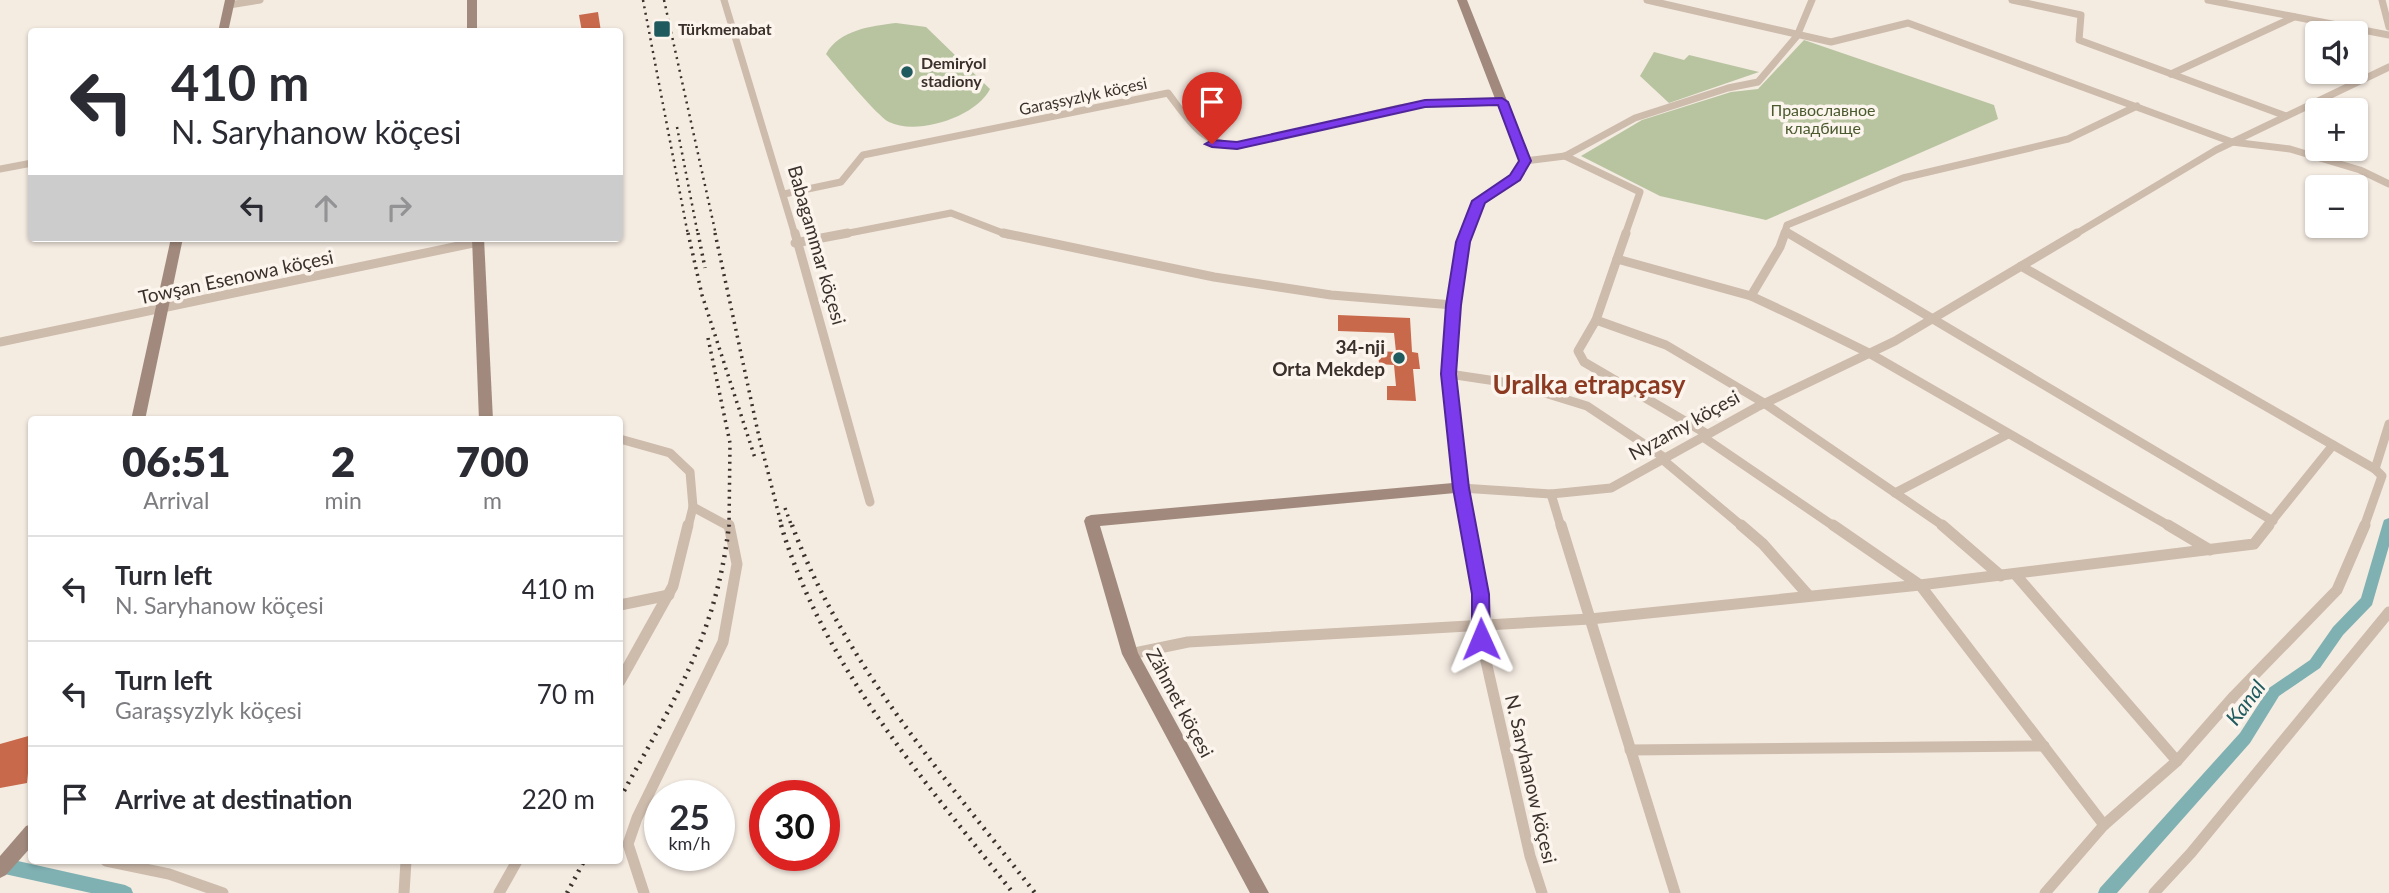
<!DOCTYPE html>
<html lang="en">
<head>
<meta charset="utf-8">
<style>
	:root { --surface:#fff; --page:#f7f7f7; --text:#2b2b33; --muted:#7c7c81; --line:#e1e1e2 }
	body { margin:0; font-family:Lato,sans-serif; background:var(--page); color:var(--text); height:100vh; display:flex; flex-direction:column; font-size:26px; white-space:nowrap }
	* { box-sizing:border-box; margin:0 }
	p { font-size:23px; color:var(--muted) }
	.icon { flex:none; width:38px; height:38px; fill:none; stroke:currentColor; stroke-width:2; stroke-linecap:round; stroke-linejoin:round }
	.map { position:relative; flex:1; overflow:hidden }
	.drawer { position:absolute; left:28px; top:416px; width:595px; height:448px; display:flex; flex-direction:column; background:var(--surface); border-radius:7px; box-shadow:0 2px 5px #0004 }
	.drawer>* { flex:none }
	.hud { position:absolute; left:28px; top:28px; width:595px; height:214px; border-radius:7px; box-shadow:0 2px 5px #0004; background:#fff; color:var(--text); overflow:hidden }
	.controls { position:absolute; left:2305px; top:21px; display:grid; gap:14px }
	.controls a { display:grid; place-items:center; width:63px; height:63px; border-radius:7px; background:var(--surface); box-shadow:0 2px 5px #0004; font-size:35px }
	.speed { position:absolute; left:644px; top:780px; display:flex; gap:14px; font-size:35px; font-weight:700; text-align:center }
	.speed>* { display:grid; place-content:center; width:91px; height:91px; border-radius:50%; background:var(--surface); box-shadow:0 2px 5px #0004; line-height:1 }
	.speed small { font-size:18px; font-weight:400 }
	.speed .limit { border:10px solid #d22; background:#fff; color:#111 }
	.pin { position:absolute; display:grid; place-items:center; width:60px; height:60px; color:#fff; margin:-72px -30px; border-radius:50% 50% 50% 0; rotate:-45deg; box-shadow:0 0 7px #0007 }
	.pin .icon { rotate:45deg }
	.me { position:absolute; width:77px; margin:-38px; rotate:359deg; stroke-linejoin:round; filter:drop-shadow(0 0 5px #0008) }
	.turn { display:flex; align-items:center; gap:24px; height:147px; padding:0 28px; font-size:32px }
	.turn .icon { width:91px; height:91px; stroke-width:2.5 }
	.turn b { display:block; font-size:49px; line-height:60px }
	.lanes { display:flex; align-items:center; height:66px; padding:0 28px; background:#0003; justify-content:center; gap:35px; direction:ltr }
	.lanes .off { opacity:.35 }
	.eta { display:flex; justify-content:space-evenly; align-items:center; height:119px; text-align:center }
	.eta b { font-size:42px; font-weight:800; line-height:49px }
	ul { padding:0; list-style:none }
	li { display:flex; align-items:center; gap:21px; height:105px; padding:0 28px; border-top:2px solid var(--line) }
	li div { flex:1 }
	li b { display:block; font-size:26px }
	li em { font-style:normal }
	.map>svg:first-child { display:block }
	.green { fill:#b8c4a0 }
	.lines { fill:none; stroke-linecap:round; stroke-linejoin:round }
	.canal { fill:#7fb0b2; fill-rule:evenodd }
	.building { fill:#c8694b }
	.street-far2 { stroke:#cdbbac; stroke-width:7 }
	.street-far1 { stroke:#cdbbac; stroke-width:9 }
	.street { stroke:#cdbbac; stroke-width:11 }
	.secondary { fill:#a18a7d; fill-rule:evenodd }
	.rail-far2 { stroke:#3b302b; stroke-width:2.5; stroke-dasharray:2 4.5; stroke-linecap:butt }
	.rail-far1 { stroke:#3b302b; stroke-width:3.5; stroke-dasharray:2 5; stroke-linecap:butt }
	.rail { stroke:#3b302b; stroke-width:4.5; stroke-dasharray:2 6; stroke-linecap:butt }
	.route { fill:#7c3aed; stroke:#51269a; stroke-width:2 }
	.poi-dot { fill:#1f5a5e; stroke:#fbf5ee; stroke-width:2.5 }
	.labels { text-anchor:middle; stroke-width:7; stroke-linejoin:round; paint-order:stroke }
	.far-poi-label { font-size:16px; font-weight:bold; fill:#3b302b; stroke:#fbf5ee; text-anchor:start }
	.far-street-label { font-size:16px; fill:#3b302b; stroke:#fbf5ee }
	.far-park-label { font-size:16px; fill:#4a5a2e; stroke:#fbf5ee }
	.street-label { font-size:19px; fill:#3b302b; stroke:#fbf5ee }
	.poi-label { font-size:19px; font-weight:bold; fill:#3b302b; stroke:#fbf5ee; text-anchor:end }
	.water-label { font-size:21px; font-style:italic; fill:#1f5a5e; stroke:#fbf5ee }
	.district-label { font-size:26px; font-weight:bold; fill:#8c3b22; stroke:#fbf5ee }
</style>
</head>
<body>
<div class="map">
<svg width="2389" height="893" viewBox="0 0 2389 893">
	<rect width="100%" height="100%" fill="#f4ebe1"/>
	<g class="green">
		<path d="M896,23L926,27L990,89C976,117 917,136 889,122C877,116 837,67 826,54C839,30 871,26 896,23Z"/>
		<polygon points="1804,40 1994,105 1998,119 1766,220 1660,196 1581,156 1642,120 1731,92 1758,89"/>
		<polygon points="1654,52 1684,60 1689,55 1759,72 1669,103 1640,76"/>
	</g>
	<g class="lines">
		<g class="canal">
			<polygon points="2389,518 2389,546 2372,605 2343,635 2320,668 2279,696 2250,743 2117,893 2098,893 2100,888 2240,733 2269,688 2310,660 2333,627 2361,598 2383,523 2384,520"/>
			<polygon points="0,857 125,885 131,888 133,893 91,893 0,873"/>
		</g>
	</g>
	<g class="building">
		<polygon points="598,12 601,32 582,32 579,15"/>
		<polygon points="1338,315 1410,318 1412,352 1418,353 1420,369 1413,369 1416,401 1387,400 1387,386 1396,386 1394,365 1379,364 1378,351 1396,352 1394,333 1338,331"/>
		<polygon points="32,735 27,783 0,788 0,744"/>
	</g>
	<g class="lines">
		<g class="street-far2">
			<polyline points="724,0 795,235"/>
			<polyline points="1647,0 1831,42 1908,23 2232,142 2290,149 2360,170 2389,184"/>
			<polyline points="2012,0 2081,15 2079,40 2286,116"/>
			<polyline points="2208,0 2389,35"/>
			<polyline points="2382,0 2389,27"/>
			<polyline points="229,5 260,0"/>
			<polyline points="2171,74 2294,17"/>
			<polyline points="1565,156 1640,192 1625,235"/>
			<polyline points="1525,161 1565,156 1635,118 1728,88 1758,82 1797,36 1812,0"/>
			<polyline points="0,169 32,163"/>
			<path d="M784,194L841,182L863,155L1168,93C1188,119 1201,144 1237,146L1399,108L1425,104L1502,102"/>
			<polyline points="1785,231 1791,235"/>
			<polyline points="839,235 951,213 1008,235"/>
			<polyline points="1784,235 1787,225 1903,178 2068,139 2137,106"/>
			<polyline points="2074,235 2216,150 2389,67"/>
		</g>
		<g class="street-far1">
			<polyline points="795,233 870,502"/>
			<polyline points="1003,233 1214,277 1331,295 1453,305"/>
			<polyline points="1626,233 1596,320 1666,345 1764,403 1945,527"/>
			<polyline points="1788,233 2273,521"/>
			<polyline points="795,243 848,233"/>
			<polyline points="1617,259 1751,296 1798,318 1869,353 2171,527"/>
			<polyline points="2021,266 2375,469"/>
			<polyline points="1751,296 1780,247 1785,233"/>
			<polyline points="1596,320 1578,351 1584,362 1707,434"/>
			<polyline points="0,342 478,242"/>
			<polyline points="1449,374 1516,384 1587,406 1665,458"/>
			<polyline points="1703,437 1835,527"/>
			<polyline points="620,439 670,453 690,472 693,507 688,527"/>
			<polyline points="1662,459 1743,527"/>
			<polyline points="1895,493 2008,434"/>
			<polyline points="1551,494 1561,527"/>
			<polyline points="693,507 730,527"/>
			<polyline points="1468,527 1461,488 1551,494 1611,488 1757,407 1895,341 2077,233"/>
			<polyline points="2267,527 2333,445"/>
			<polyline points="2364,527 2382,476 2375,469 2389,424"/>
		</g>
		<g class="street">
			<polyline points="1468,525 1480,594 1481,639 1530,856 1542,893"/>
			<polyline points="1561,525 1675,893"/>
			<polyline points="1741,525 1763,544 1809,596"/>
			<polyline points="1833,525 1920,585 2104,825"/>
			<polyline points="1942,525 2001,576"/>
			<polyline points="2168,525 2210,550"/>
			<polyline points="2015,574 2177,761"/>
			<polyline points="620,605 669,595"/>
			<polyline points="1130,654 1188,642 1590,619 1920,585 2254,544 2269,525"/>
			<polyline points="620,681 673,586 688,525"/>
			<polyline points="1630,750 2044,746"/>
			<polyline points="106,861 169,874 223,893"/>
			<polyline points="404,893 406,861"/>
			<polyline points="499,893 517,861"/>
			<polyline points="644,893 628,844 637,818 723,642 737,564 729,525"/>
			<polyline points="2045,893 2104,825 2177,761 2234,696 2337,590 2365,525"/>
			<polyline points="2154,893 2191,853 2389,612"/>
		</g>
		<g class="secondary">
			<polygon points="225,0 235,0 228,32 218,32"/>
			<rect x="467" y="0" width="10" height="32"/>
			<polygon points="1457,0 1467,0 1531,161 1519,179 1484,203 1469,242 1459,305 1456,374 1468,488 1466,492 1100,526 1138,653 1269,893 1250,893 1122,654 1084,521 1086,517 1091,515 1453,483 1442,374 1447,305 1457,242 1475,199 1511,175 1519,161"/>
			<polygon points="171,238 183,238 145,420 131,420"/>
			<polygon points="472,238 484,238 493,420 479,420"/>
			<polygon points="32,824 32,846 6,875 0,878 0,856 26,826"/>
		</g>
		<g class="rail-far2">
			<polyline points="643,0 688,235"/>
			<polyline points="664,0 716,235"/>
			<polyline points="677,127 698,235"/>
		</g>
		<g class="rail-far1">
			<polyline points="688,233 702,295 755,458"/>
			<polyline points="698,233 705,268"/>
			<polyline points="715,233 759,437 782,527"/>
			<polyline points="708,338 730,443 729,527"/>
			<polyline points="785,508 792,527"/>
		</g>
		<g class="rail">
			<path d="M781,525C823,666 924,780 1013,893"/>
			<path d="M792,525C844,665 945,777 1035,893"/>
			<path d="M620,798C673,702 716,637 729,525"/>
			<polyline points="567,893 584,861"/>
		</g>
	</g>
	<polygon class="route" points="1502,98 1508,102 1531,161 1520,180 1485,203 1470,242 1461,305 1456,374 1469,488 1489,594 1490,639 1488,644 1481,647 1475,644 1472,639 1472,594 1453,488 1441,374 1446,305 1456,242 1472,201 1510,175 1519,161 1498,105 1425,107 1237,149 1212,147 1205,144 1212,140 1237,142 1425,100"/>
	<g class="poi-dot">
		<rect x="653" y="20" width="18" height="18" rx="3.5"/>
		<circle cx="907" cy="72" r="7"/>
		<circle cx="1399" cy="358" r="7"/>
	</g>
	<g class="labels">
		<g class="far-poi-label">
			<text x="678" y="35">Türkmenabat</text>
			<text x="921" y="69">Demirýol<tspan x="921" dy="18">stadiony</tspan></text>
		</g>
		<g class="far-street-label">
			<text transform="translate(1083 96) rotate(-12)" y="6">Garaşsyzlyk köçesi</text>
		</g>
		<g class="far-park-label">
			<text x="1823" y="116">Православное<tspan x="1823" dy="18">кладбище</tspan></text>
		</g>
		<g class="street-label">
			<text transform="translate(817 245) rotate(74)" y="7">Babagammar köçesi</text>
			<text transform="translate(236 277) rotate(-12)" y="7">Towşan Esenowa köçesi</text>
			<text transform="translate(1684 425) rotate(-29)" y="7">Nyzamy köçesi</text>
			<text transform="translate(1180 703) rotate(62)" y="7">Zähmet köçesi</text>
			<text transform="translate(1531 779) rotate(77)" y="7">N. Saryhanow köçesi</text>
		</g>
		<g class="poi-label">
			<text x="1385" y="354">34-nji<tspan x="1385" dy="22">Orta Mekdep</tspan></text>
		</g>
		<g class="water-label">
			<text transform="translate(2246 703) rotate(-53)" y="7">Kanal</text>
		</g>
		<g class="district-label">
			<text x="1589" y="394">Uralka etrapçasy</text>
		</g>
	</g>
</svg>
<div class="controls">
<a><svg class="icon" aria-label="sound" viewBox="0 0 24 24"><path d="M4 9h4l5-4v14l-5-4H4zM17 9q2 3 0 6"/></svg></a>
<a>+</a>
<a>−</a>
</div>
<div class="speed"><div>25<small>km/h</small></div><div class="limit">30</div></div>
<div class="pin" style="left:1212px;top:144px;background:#d93025"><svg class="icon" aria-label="arrive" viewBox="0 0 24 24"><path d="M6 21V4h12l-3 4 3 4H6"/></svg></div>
<svg class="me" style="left:1481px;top:639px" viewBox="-20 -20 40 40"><path d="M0-17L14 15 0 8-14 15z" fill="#7c3aed" stroke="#fff" stroke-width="4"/></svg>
<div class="hud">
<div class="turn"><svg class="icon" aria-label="left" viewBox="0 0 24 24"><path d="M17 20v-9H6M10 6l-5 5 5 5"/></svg><div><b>410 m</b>N. Saryhanow köçesi</div></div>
<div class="lanes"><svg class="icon" aria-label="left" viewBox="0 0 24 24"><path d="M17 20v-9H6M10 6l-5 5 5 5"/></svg><svg class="icon off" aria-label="ahead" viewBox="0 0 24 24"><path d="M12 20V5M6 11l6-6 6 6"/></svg><svg class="icon off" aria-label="right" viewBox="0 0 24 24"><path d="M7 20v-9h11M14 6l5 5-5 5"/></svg></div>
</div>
<section class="drawer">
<div class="eta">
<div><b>06:51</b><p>Arrival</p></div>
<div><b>2</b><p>min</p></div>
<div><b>700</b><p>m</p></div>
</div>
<ul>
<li><svg class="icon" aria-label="left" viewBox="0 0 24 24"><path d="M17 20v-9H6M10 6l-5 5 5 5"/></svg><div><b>Turn left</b><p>N. Saryhanow köçesi</p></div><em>410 m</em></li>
<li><svg class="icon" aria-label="left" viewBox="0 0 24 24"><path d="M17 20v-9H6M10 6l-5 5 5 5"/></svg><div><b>Turn left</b><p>Garaşsyzlyk köçesi</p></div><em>70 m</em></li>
<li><svg class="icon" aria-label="arrive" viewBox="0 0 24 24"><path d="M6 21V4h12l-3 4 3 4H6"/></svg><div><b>Arrive at destination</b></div><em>220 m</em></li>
</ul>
</section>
</div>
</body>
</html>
